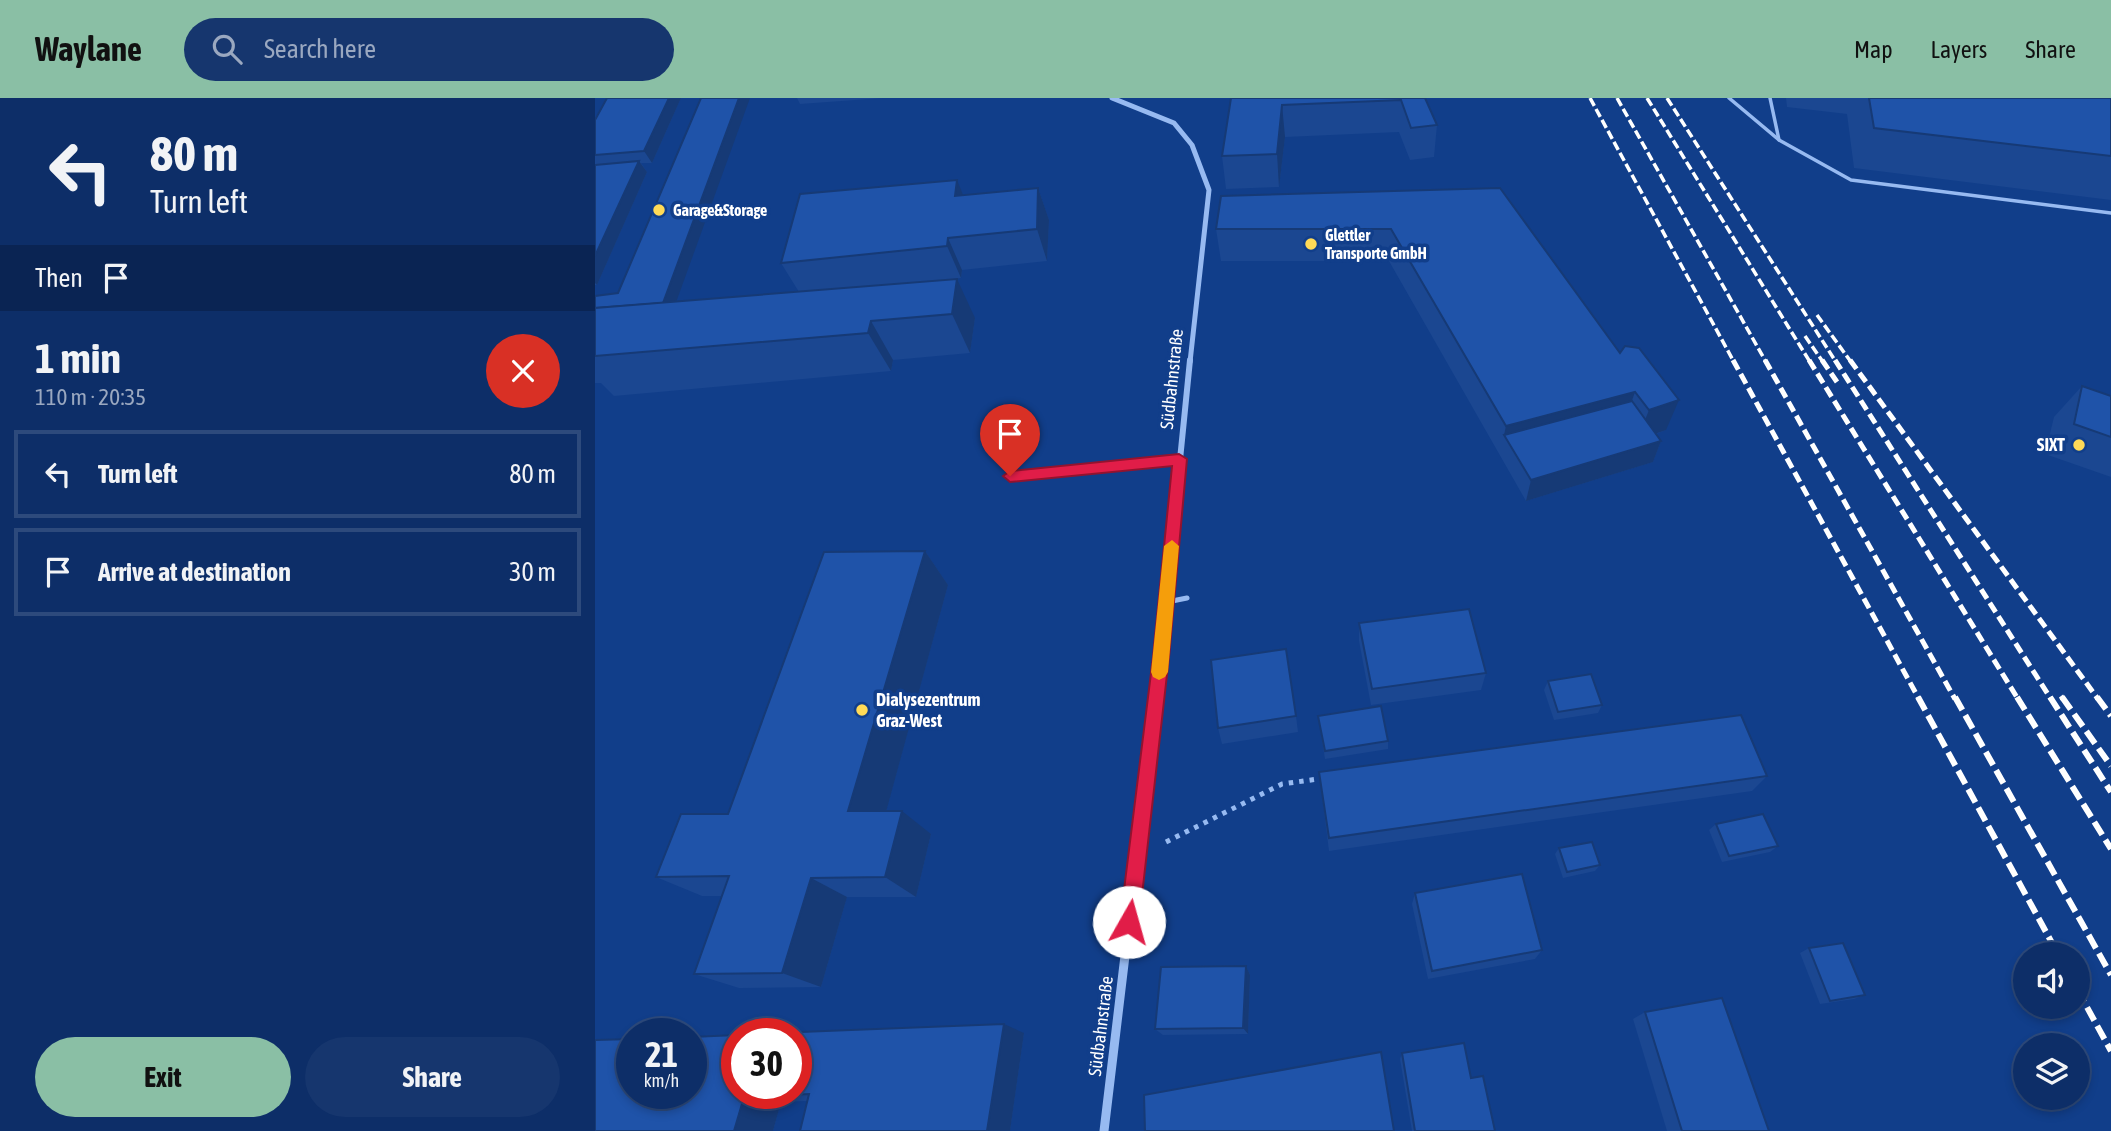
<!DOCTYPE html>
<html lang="en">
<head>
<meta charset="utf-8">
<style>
	:root { --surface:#0d2e68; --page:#16366e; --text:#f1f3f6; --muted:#9aa8c0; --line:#2d4a7c; --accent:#8abfa5 }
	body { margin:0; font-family:"Asap Condensed",sans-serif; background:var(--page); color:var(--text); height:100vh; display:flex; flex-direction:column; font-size:26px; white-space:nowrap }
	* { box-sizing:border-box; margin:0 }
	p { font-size:23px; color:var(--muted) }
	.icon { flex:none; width:38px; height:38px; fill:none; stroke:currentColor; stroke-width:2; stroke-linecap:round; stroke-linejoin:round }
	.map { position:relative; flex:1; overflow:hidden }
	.side { display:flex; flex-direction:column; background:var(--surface); width:595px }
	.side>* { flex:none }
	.top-card { background:#0d2e68; color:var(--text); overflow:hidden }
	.tools { position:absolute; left:1418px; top:844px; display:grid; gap:14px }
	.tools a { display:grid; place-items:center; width:77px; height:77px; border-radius:50%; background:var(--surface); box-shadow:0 4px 10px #0003,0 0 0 2px var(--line); font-size:35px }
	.speed { position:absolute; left:21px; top:920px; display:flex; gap:14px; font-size:35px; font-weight:700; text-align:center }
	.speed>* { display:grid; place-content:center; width:91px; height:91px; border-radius:50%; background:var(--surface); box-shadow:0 4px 10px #0003,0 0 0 2px var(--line); line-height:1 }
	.speed small { font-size:18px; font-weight:400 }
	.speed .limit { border:10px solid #d22; background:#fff; color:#111 }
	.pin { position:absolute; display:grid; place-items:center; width:60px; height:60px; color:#fff; margin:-72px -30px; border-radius:50% 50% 50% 0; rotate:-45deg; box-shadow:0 0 7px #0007 }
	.pin .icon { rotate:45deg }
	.me { position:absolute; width:77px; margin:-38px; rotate:7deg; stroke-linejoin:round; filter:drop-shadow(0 0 5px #0008) }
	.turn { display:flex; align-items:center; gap:24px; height:147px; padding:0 35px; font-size:32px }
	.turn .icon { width:91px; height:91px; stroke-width:2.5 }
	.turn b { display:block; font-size:49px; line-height:60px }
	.then { display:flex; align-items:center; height:66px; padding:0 35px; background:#0003; gap:14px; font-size:26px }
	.round { display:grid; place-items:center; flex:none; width:74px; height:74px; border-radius:37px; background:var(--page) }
	.summary { display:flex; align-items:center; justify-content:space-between; height:119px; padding:0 35px }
	h1 { font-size:42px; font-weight:700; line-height:52px }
	.cta { display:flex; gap:14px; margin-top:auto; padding:14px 35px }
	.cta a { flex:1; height:80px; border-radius:42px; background:var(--accent); color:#111; font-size:28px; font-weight:700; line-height:80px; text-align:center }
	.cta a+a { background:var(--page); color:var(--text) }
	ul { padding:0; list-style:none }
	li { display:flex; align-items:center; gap:21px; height:88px; margin:0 14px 10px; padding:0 21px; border:4px solid var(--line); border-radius:0px }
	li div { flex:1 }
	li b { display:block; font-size:26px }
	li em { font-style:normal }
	header { display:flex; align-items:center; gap:42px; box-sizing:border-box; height:98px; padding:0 35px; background:var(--accent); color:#111 }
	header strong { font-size:33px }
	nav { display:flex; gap:38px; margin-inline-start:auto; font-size:24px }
	.search { width:490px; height:63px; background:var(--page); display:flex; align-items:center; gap:18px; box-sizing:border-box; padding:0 24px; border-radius:38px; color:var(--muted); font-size:26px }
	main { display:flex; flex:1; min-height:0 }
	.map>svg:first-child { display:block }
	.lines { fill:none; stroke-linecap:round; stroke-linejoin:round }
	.path { stroke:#97baf1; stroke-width:5; stroke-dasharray:4.5 6; stroke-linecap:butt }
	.lane-far1 { stroke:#97baf1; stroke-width:3.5 }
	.lane { stroke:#97baf1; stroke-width:5 }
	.street-far2 { stroke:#97baf1; stroke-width:5 }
	.street-far1 { stroke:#97baf1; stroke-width:6 }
	.street { stroke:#97baf1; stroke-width:9 }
	.rail-far2 { stroke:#fff; stroke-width:3.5; stroke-dasharray:9 3.5; stroke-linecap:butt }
	.rail-far1 { stroke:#fff; stroke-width:5; stroke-dasharray:11 5; stroke-linecap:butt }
	.rail { stroke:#fff; stroke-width:6; stroke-dasharray:15 6; stroke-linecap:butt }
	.wall { fill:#1b4791 }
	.shaded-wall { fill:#163a76 }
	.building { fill:#1f53a9; stroke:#163a76; stroke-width:2 }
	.route { fill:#e11d48; stroke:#92132f; stroke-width:2 }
	.slow { fill:#f59e0b }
	.poi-dot { fill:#ffda57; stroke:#113e8a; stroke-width:2.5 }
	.labels { text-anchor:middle; stroke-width:7; stroke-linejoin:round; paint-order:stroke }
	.far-poi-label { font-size:16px; font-weight:bold; fill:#fff; stroke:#113e8a; text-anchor:start }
	.street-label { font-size:18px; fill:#fff; stroke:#113e8a }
	.poi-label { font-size:18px; font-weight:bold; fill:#fff; stroke:#113e8a; text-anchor:end }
</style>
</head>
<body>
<header>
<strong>Waylane</strong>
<div class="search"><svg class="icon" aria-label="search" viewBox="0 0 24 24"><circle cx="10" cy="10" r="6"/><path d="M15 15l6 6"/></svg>Search here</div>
<nav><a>Map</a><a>Layers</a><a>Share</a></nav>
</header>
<main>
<section class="side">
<div class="top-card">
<div class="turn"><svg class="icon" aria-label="left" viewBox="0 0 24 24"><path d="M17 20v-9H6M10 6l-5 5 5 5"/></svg><div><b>80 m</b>Turn left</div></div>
<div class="then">Then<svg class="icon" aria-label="arrive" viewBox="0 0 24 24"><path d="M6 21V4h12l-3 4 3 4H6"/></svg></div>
</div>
<div class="summary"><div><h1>1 min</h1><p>110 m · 20:35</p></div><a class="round" style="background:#d93025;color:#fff"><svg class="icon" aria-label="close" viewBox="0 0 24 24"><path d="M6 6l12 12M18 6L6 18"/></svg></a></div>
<ul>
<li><svg class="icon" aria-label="left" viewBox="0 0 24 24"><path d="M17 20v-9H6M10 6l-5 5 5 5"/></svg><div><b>Turn left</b></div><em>80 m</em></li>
<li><svg class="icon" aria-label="arrive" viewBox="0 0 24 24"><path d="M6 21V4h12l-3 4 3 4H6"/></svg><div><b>Arrive at destination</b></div><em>30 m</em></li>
</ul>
<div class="cta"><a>Exit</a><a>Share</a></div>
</section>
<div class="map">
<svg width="1516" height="1033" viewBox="0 0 1516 1033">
	<rect width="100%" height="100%" fill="#113e8a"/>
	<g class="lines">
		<polyline class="path" points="571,744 687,686 730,680"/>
		<g class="lane-far1">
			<polyline points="1134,0 1184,42 1256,82 1516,115"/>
			<polyline points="1175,0 1184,42"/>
		</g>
		<g class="lane">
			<polyline points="415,378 584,361"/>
			<polyline points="572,504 592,500"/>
		</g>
		<polyline class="street-far2" points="517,0 579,25 597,47 614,92 595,264"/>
		<polyline class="street-far1" points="561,601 595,262"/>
		<polyline class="street" points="509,1033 561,599"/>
		<g class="rail-far2">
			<polyline points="995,0 1139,264"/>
			<polyline points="1022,0 1171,264"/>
			<polyline points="1052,0 1215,264"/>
			<polyline points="1072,0 1241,264"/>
			<polyline points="1222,217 1256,264"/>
			<polyline points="1210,238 1228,264"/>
		</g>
		<g class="rail-far1">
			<polyline points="1138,262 1324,601"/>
			<polyline points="1170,262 1360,601"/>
			<polyline points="1214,262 1423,601"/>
			<polyline points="1227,262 1242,284"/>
			<polyline points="1240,262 1456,601"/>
			<polyline points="1255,262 1503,601"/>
			<polyline points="1466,598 1468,601"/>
		</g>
		<g class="rail">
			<polyline points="1323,599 1463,856"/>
			<polyline points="1360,599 1516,877"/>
			<polyline points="1422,599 1516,751"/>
			<polyline points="1455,599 1516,694"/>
			<polyline points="1467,599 1516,668"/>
			<polyline points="1502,599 1516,618"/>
			<polyline points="1482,891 1516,953"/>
		</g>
	</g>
	<g class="wall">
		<polygon points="86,0 57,65 46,65 52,74 2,187 0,187 0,22"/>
		<polygon points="202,0 288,0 205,6"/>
		<polygon points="636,0 830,0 842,27 839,59 815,62 804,34 690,39 684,89 631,91 627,58"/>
		<polygon points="1191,0 1516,0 1516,102 1259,70 1252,16 1192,9"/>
		<polygon points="443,90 454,122 452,163 367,172 366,180 351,182 380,220 375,255 298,262 296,273 19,298 6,285 0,285 0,198 82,204 204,194 186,165 368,97"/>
		<polygon points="905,90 1071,332 1061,336 1066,343 1058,364 931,403 794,163 626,163 621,131"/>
		<polygon points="1487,288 1516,298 1516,379 1450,356 1459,319"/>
		<polygon points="330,453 353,487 291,713 336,736 321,799 252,799 226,889 144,890 99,876 127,798 107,798 61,779 133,716"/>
		<polygon points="764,525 891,575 886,592 776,607 764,543"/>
		<polygon points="953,583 1007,607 1003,615 959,622 949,592"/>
		<polygon points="701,618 703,634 627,646 623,630"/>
		<polygon points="723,618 793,643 793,651 730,661"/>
		<polygon points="724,674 1172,678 1157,693 734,753"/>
		<polygon points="1121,726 1183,748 1175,754 1127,764 1114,732"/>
		<polygon points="964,750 1005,767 1000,773 968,780 960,756"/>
		<polygon points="820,795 947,852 940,861 833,881 817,806"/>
		<polygon points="1214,850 1270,897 1259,901 1225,906 1205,855"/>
		<polygon points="651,868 655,877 653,936 568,937 560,931"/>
		<polygon points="1050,914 1174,1033 1072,1033 1038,921"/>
		<polygon points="429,935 415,1033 205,1033 212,1003 186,1004 178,1033 0,1033"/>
		<polygon points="807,955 876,980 900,1033 817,1033 805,961"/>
	</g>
	<g class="shaded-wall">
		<polygon points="74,0 86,0 57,65 49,53"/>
		<polygon points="144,0 155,0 75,221 66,210"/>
		<polygon points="687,7 690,39 684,89 682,56"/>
		<polygon points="44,63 52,74 2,187 0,185 0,158"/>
		<polygon points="362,82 375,114 360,98"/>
		<polygon points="443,90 454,122 452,163 442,131"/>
		<polygon points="353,140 367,172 366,180 352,148"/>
		<polygon points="362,181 380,220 375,255 357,216"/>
		<polygon points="276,223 298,262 296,273 273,235"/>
		<polygon points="1040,294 1029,325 909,337 911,328"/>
		<polygon points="1084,302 1071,332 1042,342 1054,312"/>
		<polygon points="1066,343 1058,364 931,403 936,382"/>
		<polygon points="330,453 353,487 285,736 253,713"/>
		<polygon points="307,713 336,736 321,799 290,779"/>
		<polygon points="216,780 252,799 226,889 187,875"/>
		<polygon points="651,868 655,877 653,936 648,930"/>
		<polygon points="409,926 429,935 415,1033 392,1033"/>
		<polygon points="149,999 186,1004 178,1033 139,1033"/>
	</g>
	<g class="building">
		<polygon points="12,0 74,0 49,53 0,57 0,22"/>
		<polygon points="106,0 144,0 68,205 0,210 0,198 23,195"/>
		<polygon points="636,0 830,0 842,27 816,30 806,2 687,7 682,56 627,58"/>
		<polygon points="1274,0 1516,0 1516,58 1279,30"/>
		<polygon points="44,63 0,158 0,67"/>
		<polygon points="362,82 360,98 443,90 442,131 353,140 352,148 186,165 205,96"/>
		<polygon points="905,90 1025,255 1030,248 1044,250 1084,302 1054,312 1040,294 911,328 796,131 621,131 626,98"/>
		<polygon points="362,181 357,216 276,223 273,235 0,258 0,210"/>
		<polygon points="1487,288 1516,298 1516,339 1479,326"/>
		<polygon points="1037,303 1066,343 936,382 909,337"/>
		<polygon points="330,453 253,713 307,713 290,779 216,780 187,875 99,876 134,778 61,779 86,716 133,716 229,454"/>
		<polygon points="874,511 891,575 777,591 764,525"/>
		<polygon points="691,551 701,618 623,630 616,562"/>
		<polygon points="996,576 1007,607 963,614 953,583"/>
		<polygon points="786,608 793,643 730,653 723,618"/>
		<polygon points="1146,617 1172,678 734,740 724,674"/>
		<polygon points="1168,716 1183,748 1134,758 1121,726"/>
		<polygon points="997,744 1005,767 972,774 964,750"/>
		<polygon points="927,776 947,852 837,873 820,795"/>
		<polygon points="1248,845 1270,897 1235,903 1214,850"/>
		<polygon points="651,868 648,930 560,931 566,869"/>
		<polygon points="1127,900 1174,1033 1087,1033 1050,914"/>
		<polygon points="409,926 392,1033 205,1033 214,996 149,999 139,1033 0,1033 0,942 37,941 37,996 96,996 96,939 142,937 142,996 201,996 201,936 152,936"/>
		<polygon points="869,945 876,980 888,978 900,1033 820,1033 807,955"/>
		<polygon points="786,954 799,1033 550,1033 549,997"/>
	</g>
	<polygon class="route" points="584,356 592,361 574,559 544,824 541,831 534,834 528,831 525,824 558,559 577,368 415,384 408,378 415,373"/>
	<polygon class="slow" points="577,442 584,448 573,574 570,579 564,582 558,579 556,574 569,448"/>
	<g class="poi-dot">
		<circle cx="64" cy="112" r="7"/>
		<circle cx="716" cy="146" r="7"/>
		<circle cx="1484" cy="347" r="7"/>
		<circle cx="267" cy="612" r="7"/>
	</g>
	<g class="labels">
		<g class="far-poi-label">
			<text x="78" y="118">Garage&amp;Storage</text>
			<text x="730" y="143">Glettler<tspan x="730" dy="18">Transporte GmbH</tspan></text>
		</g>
		<g class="street-label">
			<text transform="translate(577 281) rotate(-84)" y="6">Südbahnstraße</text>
			<text transform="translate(506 928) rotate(-83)" y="6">Südbahnstraße</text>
		</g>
		<g class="poi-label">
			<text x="1470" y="353">SIXT</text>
			<text x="281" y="608" text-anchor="start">Dialysezentrum<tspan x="281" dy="21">Graz-West</tspan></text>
		</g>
	</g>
</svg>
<div class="tools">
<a><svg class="icon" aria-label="sound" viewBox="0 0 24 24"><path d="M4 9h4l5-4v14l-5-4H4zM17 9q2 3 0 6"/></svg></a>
<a><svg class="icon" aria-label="layers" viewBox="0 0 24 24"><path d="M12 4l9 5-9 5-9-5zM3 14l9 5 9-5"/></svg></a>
</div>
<div class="speed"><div>21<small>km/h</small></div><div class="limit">30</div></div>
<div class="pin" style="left:415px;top:378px;background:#d93025"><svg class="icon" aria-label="arrive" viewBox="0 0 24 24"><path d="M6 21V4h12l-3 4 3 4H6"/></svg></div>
<svg class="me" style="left:534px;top:824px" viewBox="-20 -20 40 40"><circle r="19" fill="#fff"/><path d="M0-13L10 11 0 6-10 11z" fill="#e11d48"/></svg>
</div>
</main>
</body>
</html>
